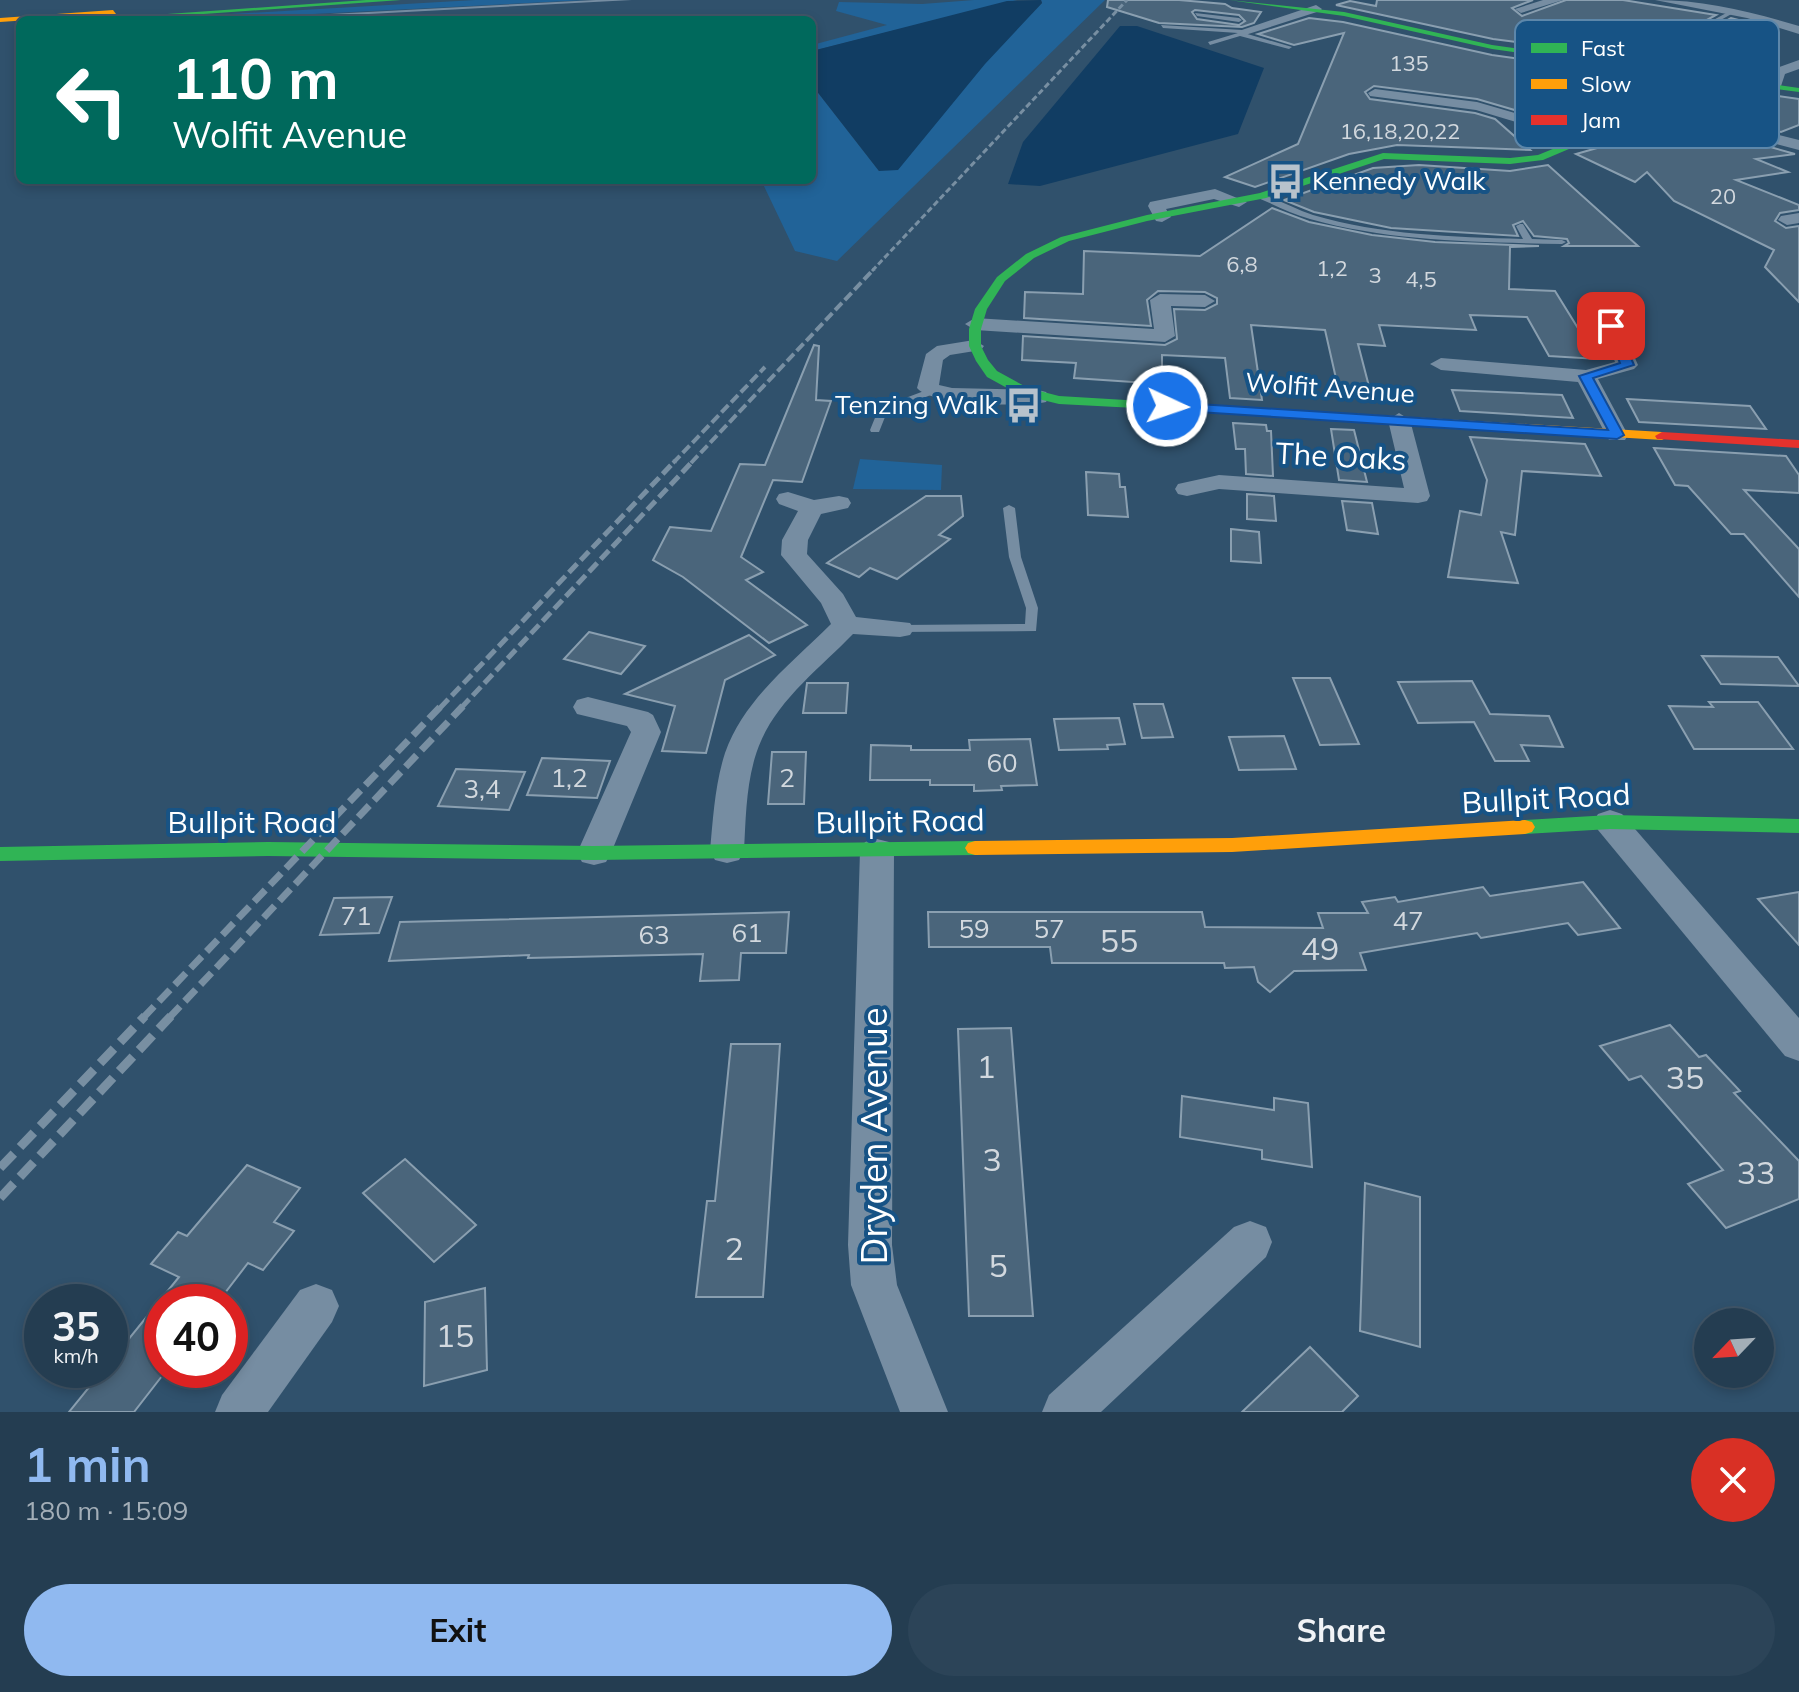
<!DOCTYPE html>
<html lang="en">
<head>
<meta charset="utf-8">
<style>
	:root { --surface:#243d51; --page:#2c4458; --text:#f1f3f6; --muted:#a3aeb7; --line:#415668; --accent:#90b9f0 }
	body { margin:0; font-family:Mulish,sans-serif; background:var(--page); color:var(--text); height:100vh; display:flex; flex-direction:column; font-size:30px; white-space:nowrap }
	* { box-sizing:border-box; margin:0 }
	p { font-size:26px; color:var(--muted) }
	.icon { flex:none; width:44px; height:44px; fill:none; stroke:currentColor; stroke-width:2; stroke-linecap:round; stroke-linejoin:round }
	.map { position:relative; height:1412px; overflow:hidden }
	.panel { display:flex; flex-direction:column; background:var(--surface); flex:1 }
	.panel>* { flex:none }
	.banner { position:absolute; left:16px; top:16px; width:800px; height:168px; border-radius:12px; box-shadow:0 4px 12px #0003,0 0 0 2px var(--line); background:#00695c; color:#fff; overflow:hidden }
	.needle { width:52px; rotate:245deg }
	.buttons { position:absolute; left:1694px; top:1308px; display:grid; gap:16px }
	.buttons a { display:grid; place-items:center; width:80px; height:80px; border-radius:50%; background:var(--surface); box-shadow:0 4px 12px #0003,0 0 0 2px var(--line); font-size:40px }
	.speed { position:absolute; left:24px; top:1284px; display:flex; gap:16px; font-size:40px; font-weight:700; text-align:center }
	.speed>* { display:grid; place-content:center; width:104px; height:104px; border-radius:50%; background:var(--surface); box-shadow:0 4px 12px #0003,0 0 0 2px var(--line); line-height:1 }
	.speed small { font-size:20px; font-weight:400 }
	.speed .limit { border:12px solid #d22; background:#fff; color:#111 }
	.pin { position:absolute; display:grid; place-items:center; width:68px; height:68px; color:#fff; margin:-34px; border-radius:16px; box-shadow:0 4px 12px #0006 }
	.me { position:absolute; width:88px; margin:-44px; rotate:93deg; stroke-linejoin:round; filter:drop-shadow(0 0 6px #0008) }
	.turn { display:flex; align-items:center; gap:28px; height:168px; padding:0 24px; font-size:36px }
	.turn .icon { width:104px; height:104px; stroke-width:2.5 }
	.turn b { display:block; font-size:56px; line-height:68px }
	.round { display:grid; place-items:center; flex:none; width:84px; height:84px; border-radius:42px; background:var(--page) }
	.headline { display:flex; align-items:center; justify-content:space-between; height:136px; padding:0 24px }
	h1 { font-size:48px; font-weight:700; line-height:60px; color:var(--accent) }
	.primary-button { display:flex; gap:16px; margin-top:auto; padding:16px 24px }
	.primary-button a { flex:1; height:92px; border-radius:48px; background:var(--accent); color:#111; font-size:32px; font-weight:700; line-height:92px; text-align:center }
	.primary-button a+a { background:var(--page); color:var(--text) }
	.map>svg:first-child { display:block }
	.green { fill:#216398 }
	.water { fill:#113d63 }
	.building { fill:#4a657b; stroke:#8a9fb0; stroke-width:2; fill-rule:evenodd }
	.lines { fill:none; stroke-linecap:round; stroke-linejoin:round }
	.lane { fill:#768da2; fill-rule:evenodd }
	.street { fill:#768da2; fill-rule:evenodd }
	.fast { fill:#30b455; fill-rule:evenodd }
	.slow { fill:#ff9f0a; fill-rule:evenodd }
	.jam { fill:#e5322d; fill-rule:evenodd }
	.rail-far4 { stroke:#788fa2; stroke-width:3; stroke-dasharray:6 3; stroke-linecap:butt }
	.rail-far3 { stroke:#788fa2; stroke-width:4; stroke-dasharray:10 4; stroke-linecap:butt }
	.rail-far2 { stroke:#788fa2; stroke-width:5; stroke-dasharray:12 5; stroke-linecap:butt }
	.rail-far1 { stroke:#788fa2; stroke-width:7; stroke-dasharray:16 7; stroke-linecap:butt }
	.rail { stroke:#788fa2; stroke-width:9; stroke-dasharray:20 9; stroke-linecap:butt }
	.route { fill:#1a73e8; stroke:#114b97; stroke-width:2 }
	.labels { text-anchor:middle; stroke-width:8; stroke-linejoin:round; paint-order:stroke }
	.far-number-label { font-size:22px; fill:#d2d8de }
	.far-poi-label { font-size:26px; fill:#fff; stroke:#175385; text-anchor:start }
	.far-street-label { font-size:26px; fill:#fff; stroke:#175385 }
	.number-label { font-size:26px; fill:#d2d8de }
	.street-label { font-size:30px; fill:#fff; stroke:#175385 }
	.near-number-label { font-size:32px; fill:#d2d8de }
	.near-street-label { font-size:36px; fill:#fff; stroke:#175385 }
	.key { fill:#175385; stroke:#5d87aa; stroke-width:2 }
	.key-label { font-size:22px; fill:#fff }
</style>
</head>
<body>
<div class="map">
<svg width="1799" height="1412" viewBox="0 0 1799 1412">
	<rect width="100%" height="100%" fill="#30516c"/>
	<g class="green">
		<polygon points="475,0 586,0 195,20 127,20"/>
		<polygon points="974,0 1017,0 812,51 812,45 887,25 836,11 839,2 922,4"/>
		<polygon points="1041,0 1105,0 837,261 795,251 761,180 812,180 812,85 879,171 1042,3"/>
		<polygon points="860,459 942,465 941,490 853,489"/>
	</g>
	<g class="water">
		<polygon points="1041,0 1042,3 985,64 898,170 879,171 812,85 812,51 1007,1"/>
		<polygon points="1120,26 1137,26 1264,68 1238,134 1040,186 1008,184 1023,142"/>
	</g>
	<g class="building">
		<path d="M1108,0H1179L1225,4L1232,8L1261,12L1254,23L1242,27L1159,23L1107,7ZM1195,10L1239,15L1245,21L1239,25L1197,19L1192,12Z"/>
		<polygon points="1377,0 1533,0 1512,8 1522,16 1566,0 1623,0 1716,15 1705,21 1674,28 1680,35 1711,29 1731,18 1763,26 1762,36 1666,37 1745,60 1723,64 1766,76 1570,50 1586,42 1584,33 1554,47 1493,39 1336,5 1350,1 1376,6"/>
		<polygon points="1309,18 1343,22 1492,55 1686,82 1669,102 1654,110 1586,131 1477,99 1374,86 1365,92 1370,99 1475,113 1495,119 1530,150 1397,145 1349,154 1255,187 1225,177 1298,144 1344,33 1294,45 1258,34"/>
		<polygon points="1711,86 1799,99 1799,125 1781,132 1693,110"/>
		<polygon points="1678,121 1795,154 1756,159 1788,172 1736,180 1799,205 1799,210 1780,213 1775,221 1786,228 1799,226 1799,302 1765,267 1774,250 1674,201 1647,172 1635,182 1576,154 1657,131"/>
		<polygon points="1419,165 1510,171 1548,165 1638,246 1564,246 1569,243 1567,239 1534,236 1523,221 1513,225 1518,236 1391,228 1314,212 1284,200 1373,168"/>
		<polygon points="1272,208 1309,222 1372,235 1435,242 1539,246 1510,247 1509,289 1555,291 1597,359 1549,356 1527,317 1470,315 1476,330 1379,325 1385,346 1358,344 1372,398 1340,396 1325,330 1251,325 1262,400 1230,398 1225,358 1162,355 1162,384 1074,378 1076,363 1022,360 1023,336 1165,345 1177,339 1174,309 1205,310 1217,304 1217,298 1205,292 1158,291 1147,300 1151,326 1024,318 1025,292 1083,294 1084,251 1200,256"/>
		<polygon points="814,345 819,346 816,400 831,401 802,482 773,480 741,557 763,572 746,580 807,625 769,643 683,577 653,560 670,527 711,531 740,464 765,465"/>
		<polygon points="1452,390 1562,395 1573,418 1460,411"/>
		<polygon points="1627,399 1750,406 1766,429 1639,422"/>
		<polygon points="1233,423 1266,425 1267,431 1271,431 1273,476 1246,474 1245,449 1236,449"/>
		<polygon points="1331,429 1354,430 1367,482 1339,480"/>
		<polygon points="1470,437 1585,444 1601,476 1522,471 1515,535 1501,532 1518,583 1448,577 1460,511 1481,515 1487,480"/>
		<polygon points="1654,448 1786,456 1799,475 1799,493 1744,490 1799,549 1799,597 1744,534 1731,534 1688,486 1675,485"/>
		<polygon points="1086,472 1119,474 1120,487 1125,487 1128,517 1088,515"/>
		<polygon points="1247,494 1274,496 1276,521 1247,519"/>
		<polygon points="926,496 961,496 963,516 939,535 950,539 897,579 870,568 859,577 827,563"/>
		<polygon points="1342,501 1372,503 1378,534 1347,530"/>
		<polygon points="1231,529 1259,532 1261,563 1231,561"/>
		<polygon points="589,632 645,646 621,674 564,659"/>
		<polygon points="749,635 775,655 725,680 706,753 662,751 675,706 625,694"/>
		<polygon points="1702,656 1778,657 1799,686 1721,684"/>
		<polygon points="1293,678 1330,678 1359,744 1320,745"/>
		<polygon points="1472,681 1490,714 1549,716 1563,747 1521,745 1529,761 1495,761 1474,722 1418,723 1398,682"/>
		<polygon points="807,683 848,683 846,713 803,713"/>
		<polygon points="1709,702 1758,702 1793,749 1694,749 1669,706 1713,707"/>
		<polygon points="1134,704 1163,704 1173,737 1142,738"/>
		<polygon points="1119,718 1125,744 1107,745 1108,749 1059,750 1054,719"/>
		<polygon points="1284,736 1296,769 1239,770 1229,737"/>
		<polygon points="1030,739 1037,785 1001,786 1002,790 974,791 974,785 930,785 930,780 870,780 871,745 911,746 911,750 970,750 969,740"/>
		<polygon points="772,752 806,752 804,804 768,804"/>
		<polygon points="542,758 610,761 597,798 527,795"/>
		<polygon points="456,769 525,772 509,810 438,806"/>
		<polygon points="1583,882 1620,928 1578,935 1568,923 1481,938 1477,933 1360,953 1366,970 1294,971 1270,992 1258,982 1254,967 1225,968 1224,963 1052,963 1050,947 929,947 928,912 1202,912 1205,927 1323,928 1318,913 1368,913 1362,902 1395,897 1398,902 1483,887 1490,896"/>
		<polygon points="1799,892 1799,945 1758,899"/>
		<polygon points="392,897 379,933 320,935 334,898"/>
		<polygon points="789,912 786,953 741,953 739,980 700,981 703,954 528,958 529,955 389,961 400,922"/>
		<polygon points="1670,1025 1699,1057 1706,1055 1740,1091 1734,1093 1799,1161 1799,1199 1726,1228 1688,1184 1723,1170 1641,1076 1629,1080 1600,1046"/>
		<polygon points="1011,1028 1033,1316 969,1316 958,1029"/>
		<polygon points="731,1044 780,1044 763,1297 696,1297 707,1201 715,1201"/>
		<polygon points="1182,1096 1274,1110 1274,1098 1308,1103 1312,1167 1262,1159 1262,1150 1180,1137"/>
		<polygon points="405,1159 476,1225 434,1262 363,1193"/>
		<polygon points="247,1165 300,1188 274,1222 294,1231 263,1270 248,1263 218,1302 162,1302 162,1376 134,1412 69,1412 103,1370 110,1370 110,1362 179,1277 151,1264 178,1232 187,1236"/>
		<polygon points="1365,1183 1420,1197 1420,1347 1360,1331"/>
		<polygon points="485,1288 487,1370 424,1386 425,1302"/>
		<polygon points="1310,1347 1358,1396 1342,1412 1242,1412"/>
	</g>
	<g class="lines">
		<g class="lane">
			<polygon points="596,0 632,0 256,20 253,18"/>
			<polygon points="1730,11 1735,12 1710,26 1679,32 1676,30 1706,24"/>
			<polygon points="1195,13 1239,18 1242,20 1239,22 1197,16"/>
			<polygon points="1161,25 1242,30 1244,33 1292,47 1289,49 1240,36 1210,45 1208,42 1238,33 1163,28"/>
			<polygon points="1583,36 1585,39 1548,57 1543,56"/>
			<path d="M1261,194C1279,200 1295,209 1313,215C1381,235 1453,237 1523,239L1516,226L1520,224H1523L1532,239L1562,240L1566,242L1562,244C1478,242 1392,242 1310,219C1292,214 1275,205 1258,198V194Z"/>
			<polygon points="932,388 936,389 936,393 887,412 879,432 871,432 870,430 879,408"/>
			<polygon points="1009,505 1015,508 1021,557 1038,608 1036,631 895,632 893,629 900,625 1025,624 1026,608 1009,557 1003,508"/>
		</g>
		<g class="street">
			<polygon points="1543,0 1563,0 1521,13 1515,9"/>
			<path d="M1655,0C1705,0 1752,12 1799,26V34L1747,18Z"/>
			<polygon points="1316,5 1322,9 1320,11 1242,36 1236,32"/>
			<polygon points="1799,60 1799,69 1785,74 1780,89 1770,89 1768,86 1774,69"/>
			<polygon points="1375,89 1477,102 1594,136 1597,139 1589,144 1476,110 1370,96 1368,93"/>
			<polygon points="1671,108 1799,140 1799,150 1666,115 1666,109"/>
			<polygon points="1215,189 1247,202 1239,207 1214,199 1166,209 1171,217 1162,222 1156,221 1148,206 1150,202"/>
			<polygon points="1799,213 1799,223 1787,225 1778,220 1781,216"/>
			<polygon points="1160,294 1205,295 1215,301 1205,307 1171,306 1175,336 1165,342 975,330 965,324 975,318 1154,329 1150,300"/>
			<polygon points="1611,320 1621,326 1638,365 1634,369 1598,379 1628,435 1625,440 1609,440 1606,435 1578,382 1441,370 1430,364 1441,358 1586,370 1615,362 1601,326"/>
			<path d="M974,340L984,346L981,350L950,355L943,360L939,385L952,388L1038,390L1046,392L1049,397L1046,402C1023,407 932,406 917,388L926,354L937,346Z"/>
			<polygon points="1399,413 1410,420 1430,496 1427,501 1418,503 1219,489 1187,496 1178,494 1175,489 1178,484 1219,475 1404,488 1388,420"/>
			<path d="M788,492L814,500L839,496L848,498L851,503L848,508L821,514L808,540L807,554L843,594L856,617L910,623L914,629L910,635L900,637L853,634C821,667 779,699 761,741C746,775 746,815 744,851L739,860L727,863L715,860L710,851C713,818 715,784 725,753C744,699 793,662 831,624L821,603L781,555L782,540L798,511L779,504L776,499L779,494Z"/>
			<polygon points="588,697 648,712 653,715 661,732 611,853 606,862 594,865 582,862 577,853 631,732 627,726 577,714 573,707 577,700"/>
			<polygon points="1610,810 1622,814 1799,1018 1799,1061 1785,1056 1598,830 1593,822 1598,814"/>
			<polygon points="877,839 889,842 894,851 892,1245 897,1285 948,1412 900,1412 851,1285 848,1245 860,851 865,842"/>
			<polygon points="1250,1221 1266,1227 1272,1242 1266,1257 1101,1412 1042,1412 1049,1395 1234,1227"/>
			<polygon points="316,1284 332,1290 339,1306 332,1322 268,1412 215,1412 222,1395 300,1290"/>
		</g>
		<g class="fast">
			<polygon points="366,0 401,0 120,20 82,20"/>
			<polygon points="1229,0 1344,12 1492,45 1799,88 1799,92 1704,79 1692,103 1663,120 1576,146 1543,160 1510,164 1384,159 1266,198 1147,221 1069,241 1034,258 1005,281 987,309 981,329 981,346 988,360 997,371 1028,388 1059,396 1226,406 1233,410 1231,413 1059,404 1018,394 987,377 976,361 969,346 969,329 975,309 997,277 1026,254 1061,237 1147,215 1260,193 1383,153 1510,158 1538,155 1570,142 1657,116 1686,99 1697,78 1492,49 1344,16"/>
			<polygon points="1610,815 1799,819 1799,833 1610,829 1525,834 1518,832 1515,827 1518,822 1525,820"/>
			<polygon points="975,841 982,843 985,848 982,853 975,855 594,860 268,856 0,861 0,847 268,842 594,846"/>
		</g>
		<g class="slow">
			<polygon points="113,10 116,14 0,22 0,18"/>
			<polygon points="1226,406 1662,432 1669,436 1662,440 1221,413 1219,410"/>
			<polygon points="1525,820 1532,822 1535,827 1532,832 1525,834 1232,852 975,855 968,853 965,848 968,843 975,841 1232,838"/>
		</g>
		<polygon class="jam" points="1662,432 1799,440 1799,448 1657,439 1655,436"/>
		<polyline class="rail-far4" points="872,271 1127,0"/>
		<g class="rail-far3">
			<polyline points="673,463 765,367"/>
			<polyline points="691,463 874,269"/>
		</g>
		<g class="rail-far2">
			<polyline points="440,708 675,461"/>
			<polyline points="461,708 693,461"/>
		</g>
		<g class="rail-far1">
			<polyline points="143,1018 441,706"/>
			<polyline points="169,1018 463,706"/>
		</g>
		<g class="rail">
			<polyline points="0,1168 145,1016"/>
			<polyline points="0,1198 171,1016"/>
		</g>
	</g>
	<polygon class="route" points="1611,322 1617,326 1634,365 1593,378 1624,435 1617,439 1167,410 1160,406 1167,402 1608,430 1579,376 1620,363 1605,326"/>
	<defs>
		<symbol id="bus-bare" viewBox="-9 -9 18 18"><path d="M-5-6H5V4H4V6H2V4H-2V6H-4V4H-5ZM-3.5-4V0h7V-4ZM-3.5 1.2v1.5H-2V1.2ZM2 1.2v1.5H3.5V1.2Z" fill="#b7c2cc" stroke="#175385" stroke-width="2.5" paint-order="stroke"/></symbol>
	</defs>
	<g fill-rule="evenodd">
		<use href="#bus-bare" x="1260" y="156" width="51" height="51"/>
		<use href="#bus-bare" x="998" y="380" width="51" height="51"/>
	</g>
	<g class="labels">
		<g class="far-number-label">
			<text x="1409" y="71">135</text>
			<text x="1400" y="139">16,18,20,22</text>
			<text x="1723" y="204">20</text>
			<text x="1242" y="272">6,8</text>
			<text x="1332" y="276">1,2</text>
			<text x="1375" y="283">3</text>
			<text x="1421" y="287">4,5</text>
		</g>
		<g class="far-poi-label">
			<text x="1312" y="190">Kennedy Walk</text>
			<text x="998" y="414" text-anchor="end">Tenzing Walk</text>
		</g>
		<g class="far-street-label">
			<text transform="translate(1330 388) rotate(4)" y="9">Wolfit Avenue</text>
		</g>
		<g class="number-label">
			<text x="1002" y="772">60</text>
			<text x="569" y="787">1,2</text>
			<text x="787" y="787">2</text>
			<text x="482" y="798">3,4</text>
			<text x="356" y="925">71</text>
			<text x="1408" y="930">47</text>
			<text x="974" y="938">59</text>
			<text x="1049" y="938">57</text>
			<text x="747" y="942">61</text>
			<text x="654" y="944">63</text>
		</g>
		<g class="street-label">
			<text transform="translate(1341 457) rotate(3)" y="10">The Oaks</text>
			<text transform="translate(1546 799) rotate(-3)" y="10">Bullpit Road</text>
			<text transform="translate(900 822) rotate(-1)" y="10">Bullpit Road</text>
			<text x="252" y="833">Bullpit Road</text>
		</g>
		<g class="near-number-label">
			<text x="1119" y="952">55</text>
			<text x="1320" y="960">49</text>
			<text x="986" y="1078">1</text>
			<text x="1685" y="1089">35</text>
			<text x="992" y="1171">3</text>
			<text x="1756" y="1184">33</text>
			<text x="734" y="1260">2</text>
			<text x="998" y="1277">5</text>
			<text x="455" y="1347">15</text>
		</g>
		<g class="near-street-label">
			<text transform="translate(874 1136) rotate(-90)" y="13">Dryden Avenue</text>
		</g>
	</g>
	<rect x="1515" y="20" width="264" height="128" rx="12" class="key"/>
	<rect x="1531" y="43" width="36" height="10" fill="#30b455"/>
	<rect x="1531" y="79" width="36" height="10" fill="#ff9f0a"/>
	<rect x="1531" y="115" width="36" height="10" fill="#e5322d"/>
	<g class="key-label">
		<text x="1581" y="56">Fast</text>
		<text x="1581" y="92">Slow</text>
		<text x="1581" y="128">Jam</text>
	</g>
</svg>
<div class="buttons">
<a><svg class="needle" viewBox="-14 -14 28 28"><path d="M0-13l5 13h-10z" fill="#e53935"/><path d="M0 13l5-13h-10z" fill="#a3aeb7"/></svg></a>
</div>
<div class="speed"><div>35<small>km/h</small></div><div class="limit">40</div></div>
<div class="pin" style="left:1611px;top:326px;background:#d93025"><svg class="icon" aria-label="arrive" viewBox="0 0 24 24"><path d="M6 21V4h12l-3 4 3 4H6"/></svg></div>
<svg class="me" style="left:1167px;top:406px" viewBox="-20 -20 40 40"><circle r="17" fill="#1a73e8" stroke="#fff" stroke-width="3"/><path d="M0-11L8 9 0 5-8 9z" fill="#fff"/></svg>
<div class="banner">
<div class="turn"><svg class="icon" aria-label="left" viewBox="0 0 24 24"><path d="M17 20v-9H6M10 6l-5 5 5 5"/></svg><div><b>110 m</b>Wolfit Avenue</div></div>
</div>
</div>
<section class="panel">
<div class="headline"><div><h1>1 min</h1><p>180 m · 15:09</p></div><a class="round" style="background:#d93025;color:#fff"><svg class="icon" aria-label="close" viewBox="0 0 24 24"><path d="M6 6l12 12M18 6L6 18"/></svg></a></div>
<div class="primary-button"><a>Exit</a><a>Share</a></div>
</section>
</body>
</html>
